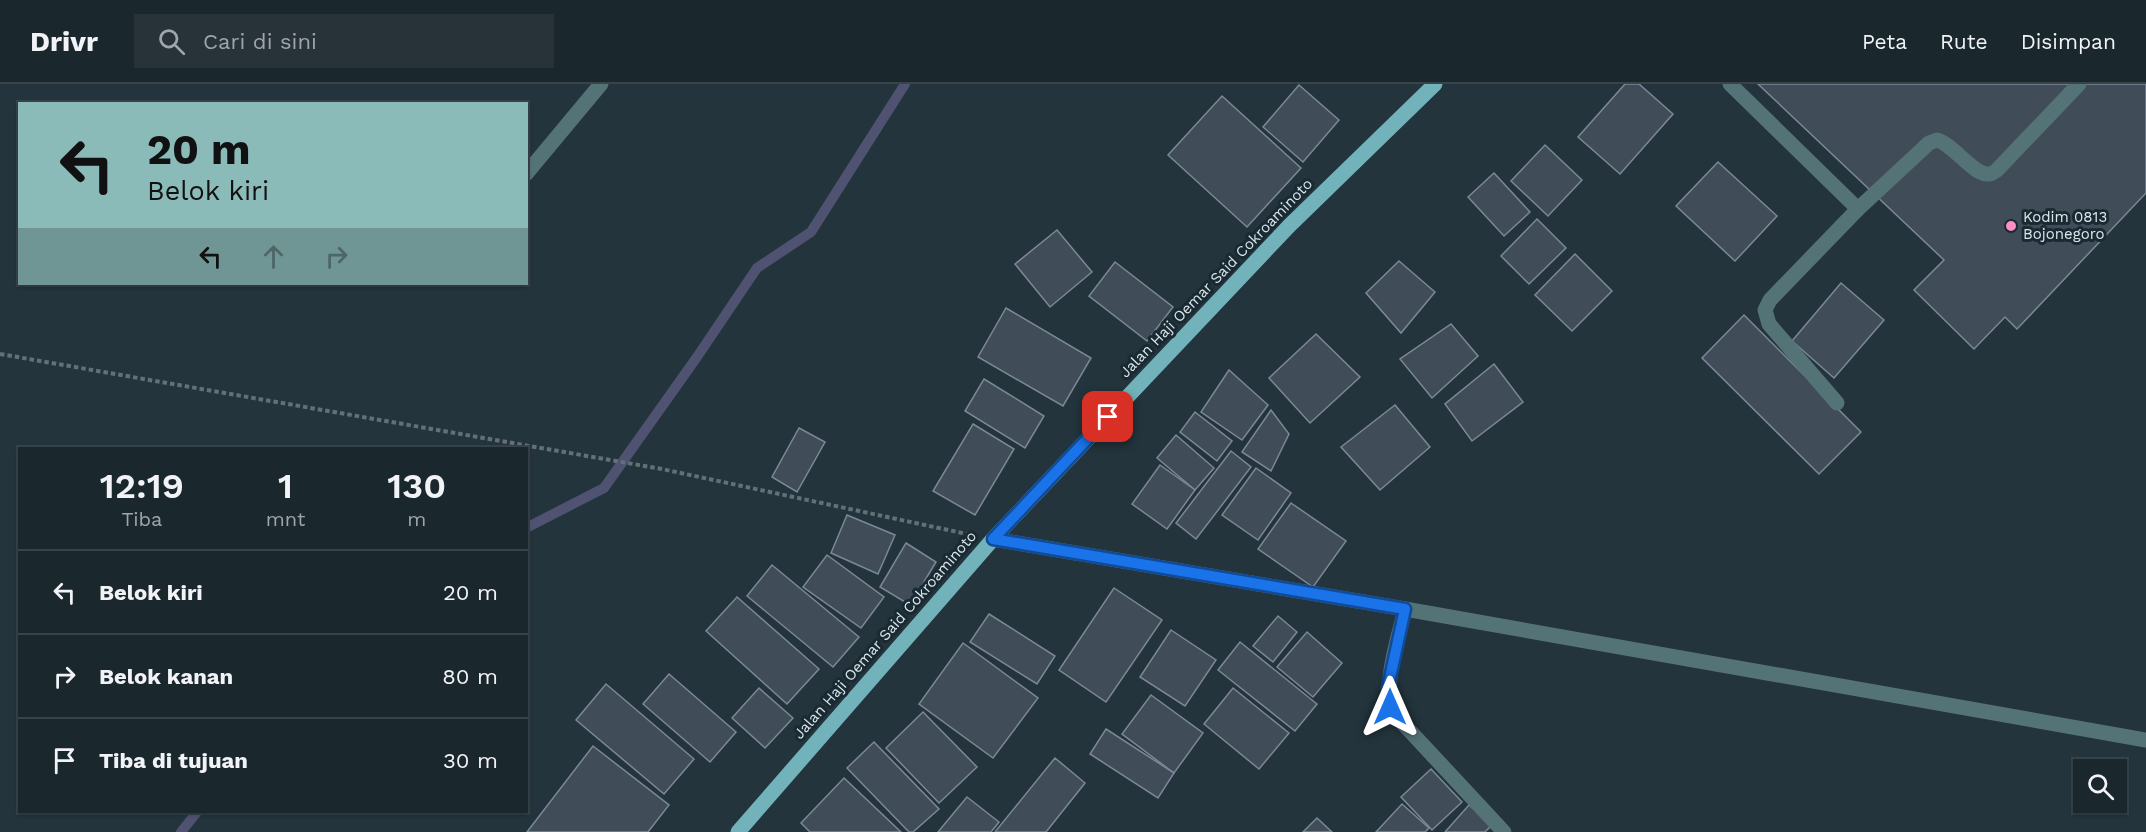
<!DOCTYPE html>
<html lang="id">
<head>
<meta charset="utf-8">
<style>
	:root { --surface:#1a272d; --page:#273339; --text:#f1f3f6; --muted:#9fa5aa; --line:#384449 }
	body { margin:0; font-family:"Work Sans",sans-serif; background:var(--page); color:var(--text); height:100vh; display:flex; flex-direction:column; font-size:22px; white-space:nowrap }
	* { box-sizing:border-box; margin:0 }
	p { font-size:20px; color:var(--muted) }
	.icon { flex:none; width:33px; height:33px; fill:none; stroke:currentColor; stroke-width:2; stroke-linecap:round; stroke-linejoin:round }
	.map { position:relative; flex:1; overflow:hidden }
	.side { position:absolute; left:18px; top:363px; width:510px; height:366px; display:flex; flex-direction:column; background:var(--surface); border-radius:0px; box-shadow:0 2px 4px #0004,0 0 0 2px var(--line) }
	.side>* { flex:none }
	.hud { position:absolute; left:18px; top:18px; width:510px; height:183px; border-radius:0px; box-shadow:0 2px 4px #0004,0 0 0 2px var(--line); background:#8bbbb9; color:#111; overflow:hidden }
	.tools { position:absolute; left:2073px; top:675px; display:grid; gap:12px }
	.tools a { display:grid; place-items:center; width:54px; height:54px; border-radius:0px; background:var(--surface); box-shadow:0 2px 4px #0004,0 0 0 2px var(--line); font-size:30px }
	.pin { position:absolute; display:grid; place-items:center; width:51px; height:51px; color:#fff; margin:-26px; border-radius:12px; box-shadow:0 3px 9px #0006 }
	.me { position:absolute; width:66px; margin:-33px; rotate:0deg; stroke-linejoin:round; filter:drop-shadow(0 0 4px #0008) }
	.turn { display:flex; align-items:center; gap:21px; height:126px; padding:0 30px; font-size:27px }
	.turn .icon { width:78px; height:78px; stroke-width:2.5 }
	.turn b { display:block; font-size:42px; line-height:51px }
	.lanes { display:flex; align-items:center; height:57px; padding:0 30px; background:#0003; justify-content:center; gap:30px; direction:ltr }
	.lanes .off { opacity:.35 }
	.eta { display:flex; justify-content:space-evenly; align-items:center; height:102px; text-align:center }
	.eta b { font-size:36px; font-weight:600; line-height:42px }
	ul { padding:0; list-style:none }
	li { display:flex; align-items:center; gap:18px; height:84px; padding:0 30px; border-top:2px solid var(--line) }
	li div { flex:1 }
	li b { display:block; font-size:22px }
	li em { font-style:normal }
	header { display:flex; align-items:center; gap:36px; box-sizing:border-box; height:84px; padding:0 30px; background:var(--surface); border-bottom:2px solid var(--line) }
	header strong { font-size:28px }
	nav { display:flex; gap:33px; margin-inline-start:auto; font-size:21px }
	.search { width:420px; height:54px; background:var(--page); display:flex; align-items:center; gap:15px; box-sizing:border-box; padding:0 21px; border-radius:0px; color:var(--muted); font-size:22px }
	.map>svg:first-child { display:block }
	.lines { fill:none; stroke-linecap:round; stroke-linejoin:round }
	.stream { stroke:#4f5271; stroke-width:10 }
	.building { fill:#414c59; stroke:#7c8897; stroke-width:1.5 }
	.path { stroke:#627178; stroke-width:4; stroke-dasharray:4.5 3; stroke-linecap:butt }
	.lane { stroke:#547376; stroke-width:15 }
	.street { stroke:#547376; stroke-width:15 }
	.primary { stroke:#72b3bb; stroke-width:15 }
	.route-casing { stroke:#114b97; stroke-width:15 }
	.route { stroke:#1a73e8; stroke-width:10 }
	.poi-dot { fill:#fc8fc3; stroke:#192a32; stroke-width:2 }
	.labels { text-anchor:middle; stroke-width:6; stroke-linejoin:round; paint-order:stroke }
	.poi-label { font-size:15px; fill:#dbe6eb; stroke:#192a32; text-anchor:start }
	.street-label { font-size:15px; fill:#dbe6eb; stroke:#192a32 }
</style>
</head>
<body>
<header>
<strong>Drivr</strong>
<div class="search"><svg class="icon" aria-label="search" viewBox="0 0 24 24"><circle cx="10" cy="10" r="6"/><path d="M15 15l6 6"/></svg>Cari di sini</div>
<nav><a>Peta</a><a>Rute</a><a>Disimpan</a></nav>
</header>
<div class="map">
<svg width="2146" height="748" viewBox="0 0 2146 748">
	<rect width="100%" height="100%" fill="#23343c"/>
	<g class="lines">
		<g class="stream">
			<polyline points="526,444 604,404 697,273 757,184 811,148 905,0"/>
			<polyline points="181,748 197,728"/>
		</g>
	</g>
	<g class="building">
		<polygon points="1625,0 1639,0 1673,30 1620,90 1578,53"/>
		<polygon points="1758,0 2146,0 2146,109 2017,245 2005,233 1974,265 1914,206 1944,176"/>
		<polygon points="1299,1 1339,36 1303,78 1263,43"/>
		<polygon points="1222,12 1301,84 1247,143 1168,71"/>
		<polygon points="1545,61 1582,96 1548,132 1511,97"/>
		<polygon points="1718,78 1777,132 1735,177 1676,122"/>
		<polygon points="1494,89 1530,128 1504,152 1468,113"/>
		<polygon points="1537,135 1566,164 1529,200 1501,172"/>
		<polygon points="1057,146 1092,188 1050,223 1015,180"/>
		<polygon points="1575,170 1612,207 1572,247 1535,211"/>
		<polygon points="1399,177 1435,208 1401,249 1366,209"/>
		<polygon points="1115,178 1173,223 1147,257 1089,212"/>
		<polygon points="1841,199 1884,236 1834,294 1792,257"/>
		<polygon points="1006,224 1091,274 1063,322 978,273"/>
		<polygon points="1744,231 1861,348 1819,390 1702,274"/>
		<polygon points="1451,240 1478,272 1432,314 1400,275"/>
		<polygon points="1316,250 1360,293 1310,339 1269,294"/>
		<polygon points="1494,280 1523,318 1472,357 1445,320"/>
		<polygon points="1229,286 1268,321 1242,356 1201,328"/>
		<polygon points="984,295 1044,332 1025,364 965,327"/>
		<polygon points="1395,321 1430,363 1380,406 1341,363"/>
		<polygon points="1271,326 1289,350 1271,387 1242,368"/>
		<polygon points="1195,328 1232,357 1217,377 1180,348"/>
		<polygon points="973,340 1014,365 975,431 933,407"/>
		<polygon points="799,344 825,358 797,408 772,393"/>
		<polygon points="1176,351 1214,384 1195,406 1157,374"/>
		<polygon points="1231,367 1251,383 1196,455 1176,439"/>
		<polygon points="1160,381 1195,406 1167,445 1132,420"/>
		<polygon points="1256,384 1291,409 1258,456 1222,431"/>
		<polygon points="1291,419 1346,457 1313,503 1258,465"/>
		<polygon points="847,431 895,451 878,490 831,469"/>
		<polygon points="906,459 936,478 910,521 880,503"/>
		<polygon points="827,471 884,513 861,544 803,503"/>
		<polygon points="772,481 859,553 833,583 747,512"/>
		<polygon points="1114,504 1162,536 1106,618 1059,586"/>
		<polygon points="737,513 819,585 787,620 706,547"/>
		<polygon points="989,530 1055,572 1037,600 970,558"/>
		<polygon points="1278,532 1297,548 1273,578 1253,562"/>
		<polygon points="1171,546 1216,576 1185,622 1140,593"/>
		<polygon points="1307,548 1342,579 1313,613 1277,583"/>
		<polygon points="1240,558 1317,620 1295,647 1218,586"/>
		<polygon points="963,559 1038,614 993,674 919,620"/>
		<polygon points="669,590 736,648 710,678 643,620"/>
		<polygon points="606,600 694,675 664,710 576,636"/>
		<polygon points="759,604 793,634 765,664 732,634"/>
		<polygon points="1233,604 1289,649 1259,685 1204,640"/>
		<polygon points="1151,611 1203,649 1174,689 1122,650"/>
		<polygon points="923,628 977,683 939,719 886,664"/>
		<polygon points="1106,645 1174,689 1158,714 1090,670"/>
		<polygon points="874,658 939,725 913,748 909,748 847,684"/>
		<polygon points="593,662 669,721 648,748 527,748"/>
		<polygon points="1055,674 1085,699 1046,748 995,748"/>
		<polygon points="1431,685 1462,718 1432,746 1401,713"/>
		<polygon points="844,694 901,748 810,748 801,739"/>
		<polygon points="967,713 999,738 991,748 938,748"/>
		<polygon points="1402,720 1429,744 1425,748 1376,748"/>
		<polygon points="1469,721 1492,741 1485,748 1445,748"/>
		<polygon points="1317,734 1332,748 1303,748"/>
	</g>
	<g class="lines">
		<polyline class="path" points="0,270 662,385 967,450"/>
		<g class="lane">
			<path d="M1730,0L1858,125L1929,59L1937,56C1953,60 1974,92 1989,90C1992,90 1994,88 1997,86L2079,0"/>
			<polyline points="1837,319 1769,240 1765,226 1770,216 1858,125"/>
		</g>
		<g class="street">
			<polyline points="526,90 601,0"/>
			<polyline points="993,455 1405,525 2146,656"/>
			<path d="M1405,525C1399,553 1380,606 1395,631L1504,748"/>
		</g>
		<polyline class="primary" points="738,748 993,455 1289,142 1435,0"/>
	</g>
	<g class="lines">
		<defs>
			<polyline id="route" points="1108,333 993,455 1405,525 1388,603 1390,623"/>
		</defs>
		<use href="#route" class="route-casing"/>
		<use href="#route" class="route"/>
	</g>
	<circle class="poi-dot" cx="2011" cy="142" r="6"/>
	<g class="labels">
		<g class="poi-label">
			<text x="2023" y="138">Kodim 0813<tspan x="2023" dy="17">Bojonegoro</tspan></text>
		</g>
		<g class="street-label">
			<text transform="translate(1216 194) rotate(-46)" y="5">Jalan Haji Oemar Said Cokroaminoto</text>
			<text transform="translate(885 551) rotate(-49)" y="5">Jalan Haji Oemar Said Cokroaminoto</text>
		</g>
	</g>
</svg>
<div class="tools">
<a><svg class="icon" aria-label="search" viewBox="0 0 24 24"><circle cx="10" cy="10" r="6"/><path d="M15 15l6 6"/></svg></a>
</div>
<div class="pin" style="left:1108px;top:333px;background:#d93025"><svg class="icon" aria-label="arrive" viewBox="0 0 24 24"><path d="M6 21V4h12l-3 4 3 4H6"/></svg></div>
<svg class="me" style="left:1390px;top:623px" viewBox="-20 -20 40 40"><path d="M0-17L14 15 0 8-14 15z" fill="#1a73e8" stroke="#fff" stroke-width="4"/></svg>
<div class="hud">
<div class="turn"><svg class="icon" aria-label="left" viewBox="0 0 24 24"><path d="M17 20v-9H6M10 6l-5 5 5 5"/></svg><div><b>20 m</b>Belok kiri</div></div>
<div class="lanes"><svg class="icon" aria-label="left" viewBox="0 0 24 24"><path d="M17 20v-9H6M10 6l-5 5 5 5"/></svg><svg class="icon off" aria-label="ahead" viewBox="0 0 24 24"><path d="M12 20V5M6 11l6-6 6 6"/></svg><svg class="icon off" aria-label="right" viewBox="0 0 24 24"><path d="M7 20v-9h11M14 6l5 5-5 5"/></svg></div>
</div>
<section class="side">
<div class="eta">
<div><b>12:19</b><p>Tiba</p></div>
<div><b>1</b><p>mnt</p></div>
<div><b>130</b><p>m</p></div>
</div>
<ul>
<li><svg class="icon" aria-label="left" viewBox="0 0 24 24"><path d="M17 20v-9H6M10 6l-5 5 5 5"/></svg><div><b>Belok kiri</b></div><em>20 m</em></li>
<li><svg class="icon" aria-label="right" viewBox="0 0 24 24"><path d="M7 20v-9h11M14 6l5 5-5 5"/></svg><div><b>Belok kanan</b></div><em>80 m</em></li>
<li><svg class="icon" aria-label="arrive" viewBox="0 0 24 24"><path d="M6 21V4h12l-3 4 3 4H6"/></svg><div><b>Tiba di tujuan</b></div><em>30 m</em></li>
</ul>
</section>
</div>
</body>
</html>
